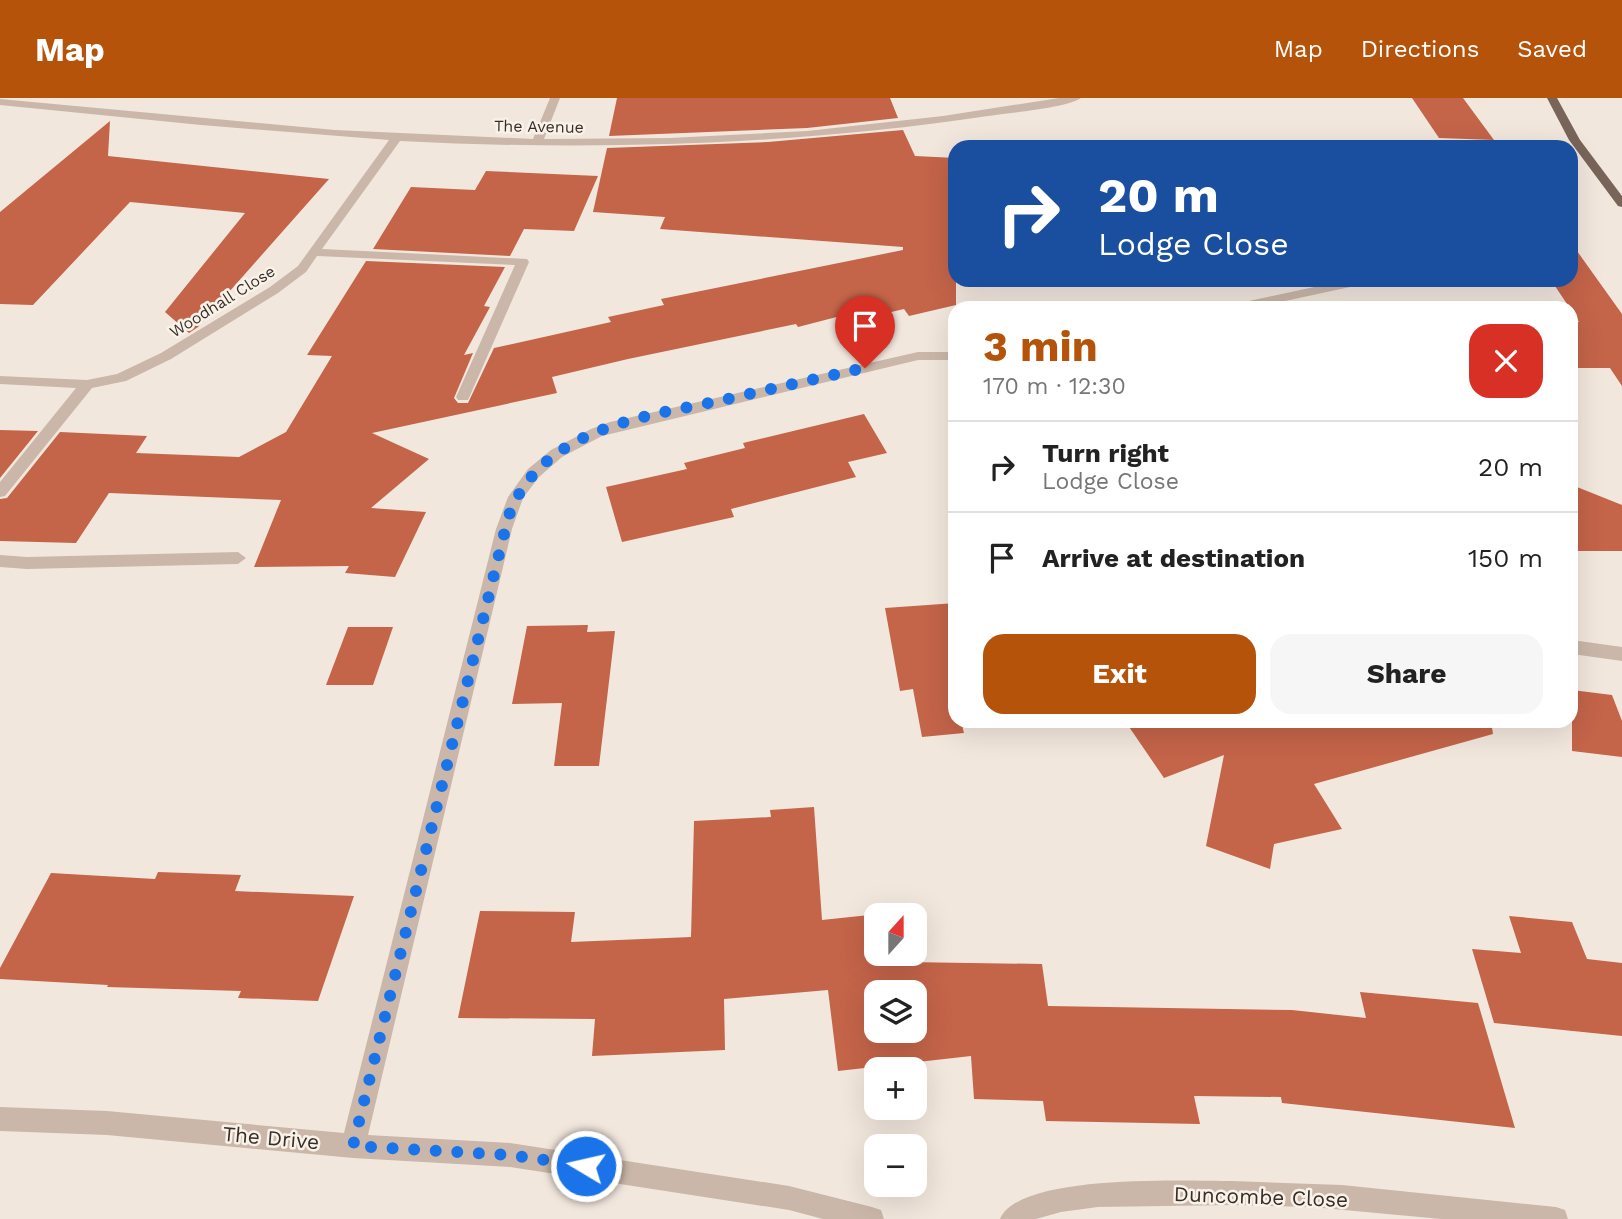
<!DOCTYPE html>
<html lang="en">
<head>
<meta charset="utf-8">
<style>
	:root { --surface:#fff; --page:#f6f6f6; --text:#222; --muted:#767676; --line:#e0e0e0; --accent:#b45309 }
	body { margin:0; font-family:"Work Sans",sans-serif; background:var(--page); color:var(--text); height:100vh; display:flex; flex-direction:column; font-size:26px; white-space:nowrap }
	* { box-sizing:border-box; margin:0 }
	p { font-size:23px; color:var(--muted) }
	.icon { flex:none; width:38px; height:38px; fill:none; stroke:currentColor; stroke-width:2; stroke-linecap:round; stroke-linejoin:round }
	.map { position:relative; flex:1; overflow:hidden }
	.sheet { position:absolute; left:948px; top:203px; width:630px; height:427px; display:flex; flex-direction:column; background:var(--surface); border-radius:21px; box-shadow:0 7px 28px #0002 }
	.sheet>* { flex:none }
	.guide { position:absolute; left:948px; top:42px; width:630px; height:147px; border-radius:21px; box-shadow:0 7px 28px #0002; background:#1a4fa0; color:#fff; overflow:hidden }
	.needle { width:46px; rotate:21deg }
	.controls { position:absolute; left:864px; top:805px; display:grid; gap:14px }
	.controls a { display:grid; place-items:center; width:63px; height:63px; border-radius:14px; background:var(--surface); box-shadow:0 7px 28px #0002; font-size:35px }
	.pin { position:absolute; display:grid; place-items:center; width:60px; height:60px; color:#fff; margin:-72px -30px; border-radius:50% 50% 50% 0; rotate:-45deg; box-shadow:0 0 7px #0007 }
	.pin .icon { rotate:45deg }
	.me { position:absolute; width:77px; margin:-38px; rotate:279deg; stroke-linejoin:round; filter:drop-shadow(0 0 5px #0008) }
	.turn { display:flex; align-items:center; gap:24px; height:147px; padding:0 35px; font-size:32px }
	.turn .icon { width:91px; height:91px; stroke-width:2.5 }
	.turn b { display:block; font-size:49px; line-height:60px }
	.round { display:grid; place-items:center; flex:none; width:74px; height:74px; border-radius:21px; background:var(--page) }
	.overview { display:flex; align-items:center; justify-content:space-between; height:119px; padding:0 35px }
	h1 { font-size:42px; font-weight:700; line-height:52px; color:var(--accent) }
	.cta { display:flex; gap:14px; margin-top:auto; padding:14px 35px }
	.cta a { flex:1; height:80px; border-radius:21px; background:var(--accent); color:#fff; font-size:28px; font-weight:700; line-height:80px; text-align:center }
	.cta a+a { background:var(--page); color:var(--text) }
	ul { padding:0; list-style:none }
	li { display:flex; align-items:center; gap:21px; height:91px; padding:0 35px; border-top:2px solid var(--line) }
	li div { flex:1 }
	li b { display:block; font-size:26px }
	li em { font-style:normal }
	header { display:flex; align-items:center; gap:42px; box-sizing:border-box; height:98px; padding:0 35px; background:var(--accent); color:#fff }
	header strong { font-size:33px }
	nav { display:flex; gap:38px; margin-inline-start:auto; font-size:24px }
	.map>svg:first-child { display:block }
	.building { fill:#c46449; fill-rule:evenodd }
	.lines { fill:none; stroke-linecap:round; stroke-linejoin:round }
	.minor { fill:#cab7a9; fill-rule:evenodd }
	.major { fill:#79645a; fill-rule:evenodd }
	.route { stroke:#1a73e8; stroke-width:12; stroke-dasharray:0 21.6 }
	.labels { text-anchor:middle; stroke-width:5; stroke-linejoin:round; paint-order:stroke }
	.far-street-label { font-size:16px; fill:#372d29; stroke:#f9f2e9 }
	.near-street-label { font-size:21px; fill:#372d29; stroke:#f9f2e9 }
</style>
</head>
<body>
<header>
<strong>Map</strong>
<nav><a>Map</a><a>Directions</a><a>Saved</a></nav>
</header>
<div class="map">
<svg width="1622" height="1121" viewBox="0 0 1622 1121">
	<rect width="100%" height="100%" fill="#f2e7dd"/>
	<g class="building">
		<polygon points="617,0 890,0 898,20 807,30 609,38"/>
		<polygon points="1412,0 1463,0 1494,42 1439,40"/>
		<polygon points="110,23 108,58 329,81 198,229 189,235 165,214 245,115 130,104 33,207 0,206 0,114"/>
		<polygon points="903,32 915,58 956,60 956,207 909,218 904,211 857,222 852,215 798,229 796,226 628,261 552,279 557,295 372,335 429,361 371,410 426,414 395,479 345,475 349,468 254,469 281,402 109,395 76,445 0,443 0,401 7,400 60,334 147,338 136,355 239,359 286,334 332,258 307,257 366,163 505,169 484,208 490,209 464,257 473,255 454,300 458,305 468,305 494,250 611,224 608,219 664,207 661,201 903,152 903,149 660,131 665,119 593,114 607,50 768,44"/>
		<polygon points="486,73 598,78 574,133 524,131 510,158 373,151 411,89 475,92"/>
		<polygon points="1572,146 1622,216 1622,288 1610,270 1572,270 1572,224 1579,224 1551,182 1572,182"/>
		<polygon points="864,316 887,355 848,364 856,379 731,411 734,419 622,444 606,389 687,371 684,365 745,350 743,345"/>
		<polygon points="0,332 38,333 0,380"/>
		<polygon points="1572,387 1622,407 1622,453 1572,453"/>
		<polygon points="956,505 956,623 961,623 964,635 922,639 913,591 900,593 885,510"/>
		<polygon points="588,527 587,534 615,533 599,668 554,668 562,605 512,606 527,528"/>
		<polygon points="348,529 393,529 373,587 326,587"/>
		<polygon points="1572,592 1612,597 1622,623 1622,659 1572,653"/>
		<polygon points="1125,623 1491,623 1493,636 1314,686 1342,731 1274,746 1270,771 1206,748 1224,657 1164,680"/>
		<path d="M814,709L822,822L898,814L899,817H877V856H905L906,864L1042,866L1048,908L1292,912L1366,920L1360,894L1478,905L1515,1030L1282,1005L1281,999L1194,998L1200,1026L1046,1023L1043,1003L974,1001L971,958L838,973L828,892L724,901L725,952L592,958L595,921L458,920L480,813L575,814L571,844L691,839L694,723L771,719L770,712ZM877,894H915V933H877Z"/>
		<polygon points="158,774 241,777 235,793 354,798 318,903 238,900 241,893 107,889 108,887 0,881 0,870 51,775 155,781"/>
		<polygon points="1509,818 1572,824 1587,861 1622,865 1622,938 1494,925 1472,851 1521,855"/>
	</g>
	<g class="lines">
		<g class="minor">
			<path d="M550,0H560L544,41L670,40L807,33L943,18L1059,0H1081C1067,10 1008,15 988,18C793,47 596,53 400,43L322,151L527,161L529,164L468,302H458L456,299L515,167L317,158L306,174L278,195L171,261L126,283L92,290L5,398L0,399V384L76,290L0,286V278L87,282L117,276L161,255L270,189L298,168L389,42L201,27L0,7V1L335,32L533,41Z"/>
			<polygon points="1347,182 1370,182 1364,186 1253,210 1229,210 1235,206"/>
			<polygon points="918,254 956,254 956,262 918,262 602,338 562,359 539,379 523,400 512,431 368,1037 510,1045 789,1088 872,1109 881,1112 884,1121 823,1121 789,1112 510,1069 353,1060 107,1037 0,1033 0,1009 107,1013 344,1035 496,431 508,399 528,371 551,352 591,331 610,324"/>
			<polygon points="238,454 246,460 238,466 27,471 0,469 0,457 27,459"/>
			<polygon points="1572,542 1622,549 1622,563 1572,556"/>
			<path d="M1232,1083L1342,1087L1556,1109L1565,1112L1568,1121H1441L1312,1109L1232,1107L1098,1109L1061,1114L1036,1121H1000C1019,1075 1187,1083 1232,1083Z"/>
		</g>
		<polygon class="major" points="1547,0 1557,0 1580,42 1622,98 1622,109 1618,108 1569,42"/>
	</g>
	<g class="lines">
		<path class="route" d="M586,1068L510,1057L353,1048L508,420C540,330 643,319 723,302C771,291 818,280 865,270"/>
	</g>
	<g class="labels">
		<g class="far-street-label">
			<text transform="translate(539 28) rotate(1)" y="6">The Avenue</text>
			<text transform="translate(222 203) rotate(-32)" y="6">Woodhall Close</text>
		</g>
		<g class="near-street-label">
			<text transform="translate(271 1040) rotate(5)" y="7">The Drive</text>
			<text transform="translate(1261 1099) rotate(2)" y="7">Duncombe Close</text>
		</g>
	</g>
</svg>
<div class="controls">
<a><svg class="needle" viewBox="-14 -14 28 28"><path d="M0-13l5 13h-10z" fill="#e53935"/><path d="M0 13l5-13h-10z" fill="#767676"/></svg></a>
<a><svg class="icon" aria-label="layers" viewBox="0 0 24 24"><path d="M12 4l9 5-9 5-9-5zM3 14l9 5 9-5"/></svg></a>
<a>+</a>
<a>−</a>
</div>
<div class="pin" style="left:865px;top:270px;background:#d93025"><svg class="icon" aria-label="arrive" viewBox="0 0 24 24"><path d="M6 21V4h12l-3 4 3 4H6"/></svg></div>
<svg class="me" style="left:586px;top:1068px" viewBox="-20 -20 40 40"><circle r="17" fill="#1a73e8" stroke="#fff" stroke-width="3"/><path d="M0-11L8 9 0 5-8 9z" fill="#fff"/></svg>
<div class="guide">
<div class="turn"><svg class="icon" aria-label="right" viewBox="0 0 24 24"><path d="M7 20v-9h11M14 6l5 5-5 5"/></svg><div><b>20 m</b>Lodge Close</div></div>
</div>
<section class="sheet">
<div class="overview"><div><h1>3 min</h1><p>170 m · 12:30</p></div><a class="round" style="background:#d93025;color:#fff"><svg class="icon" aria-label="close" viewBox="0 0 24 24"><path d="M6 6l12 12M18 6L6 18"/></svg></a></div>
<ul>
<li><svg class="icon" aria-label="right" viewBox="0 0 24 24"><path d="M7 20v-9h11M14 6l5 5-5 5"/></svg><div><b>Turn right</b><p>Lodge Close</p></div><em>20 m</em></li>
<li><svg class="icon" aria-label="arrive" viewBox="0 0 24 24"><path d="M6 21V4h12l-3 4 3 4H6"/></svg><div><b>Arrive at destination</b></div><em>150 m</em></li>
</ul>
<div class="cta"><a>Exit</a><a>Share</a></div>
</section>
</div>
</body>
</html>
